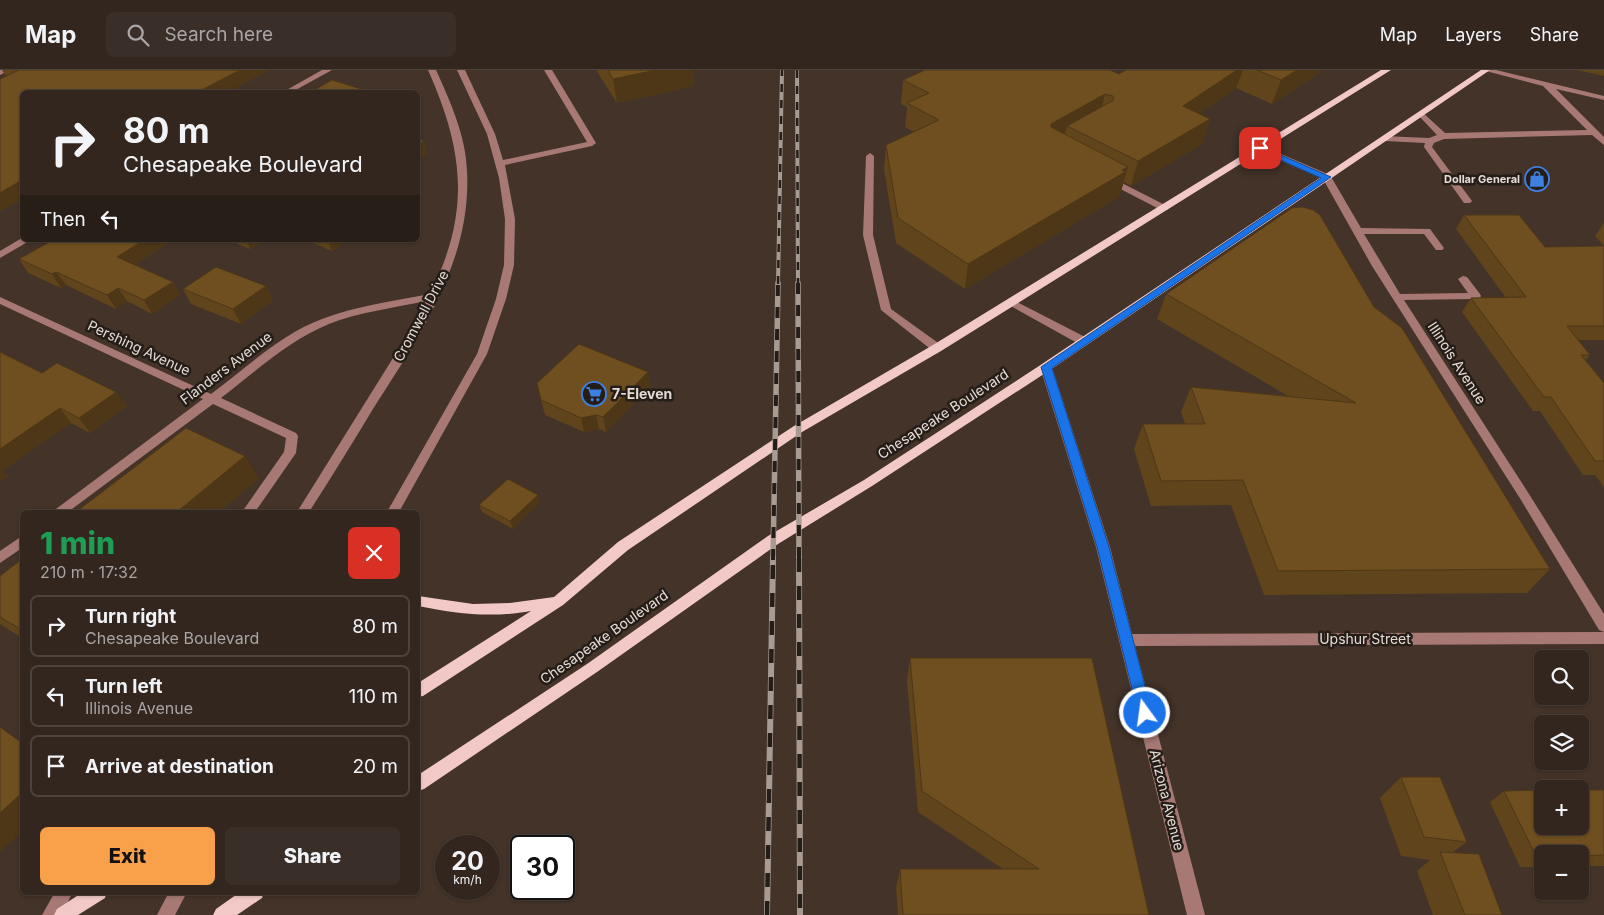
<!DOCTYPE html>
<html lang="en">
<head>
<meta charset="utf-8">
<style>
	:root { --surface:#32261f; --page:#3a2e28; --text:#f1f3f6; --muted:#a8a5a4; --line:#4d433d; --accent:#f8a14a }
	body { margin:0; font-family:Inter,sans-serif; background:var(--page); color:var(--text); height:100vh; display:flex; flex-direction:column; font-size:19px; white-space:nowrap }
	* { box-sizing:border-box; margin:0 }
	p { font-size:16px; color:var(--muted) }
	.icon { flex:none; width:28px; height:28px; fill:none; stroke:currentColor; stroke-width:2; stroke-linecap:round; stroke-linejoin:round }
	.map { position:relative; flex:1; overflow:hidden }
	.sheet { position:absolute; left:20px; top:440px; width:400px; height:385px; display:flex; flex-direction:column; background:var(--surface); border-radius:8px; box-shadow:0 1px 4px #0004,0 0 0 1px var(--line) }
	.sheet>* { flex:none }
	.hud { position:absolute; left:20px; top:20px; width:400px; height:152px; border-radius:8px; box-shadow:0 1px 4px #0004,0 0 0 1px var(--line); background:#32261f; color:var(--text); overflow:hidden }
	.fabs { position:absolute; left:1534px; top:580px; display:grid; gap:10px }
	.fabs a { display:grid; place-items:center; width:55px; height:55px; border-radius:8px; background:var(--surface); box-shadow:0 1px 4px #0004,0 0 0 1px var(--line); font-size:25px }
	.speed { position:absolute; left:435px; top:765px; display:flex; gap:10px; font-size:25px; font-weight:700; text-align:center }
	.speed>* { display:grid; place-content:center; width:65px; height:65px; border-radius:50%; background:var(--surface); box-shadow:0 1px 4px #0004,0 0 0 1px var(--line); line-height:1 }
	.speed small { font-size:12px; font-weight:400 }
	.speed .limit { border:2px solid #111; border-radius:8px; background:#fff; color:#111 }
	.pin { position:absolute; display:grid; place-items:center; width:42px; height:42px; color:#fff; margin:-21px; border-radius:10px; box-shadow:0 2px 8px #0006 }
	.me { position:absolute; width:55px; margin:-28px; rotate:346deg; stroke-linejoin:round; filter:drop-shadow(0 0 4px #0008) }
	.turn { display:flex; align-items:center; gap:18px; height:105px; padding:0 20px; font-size:22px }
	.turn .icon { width:65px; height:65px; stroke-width:2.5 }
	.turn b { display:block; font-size:35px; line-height:42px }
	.then { display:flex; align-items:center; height:48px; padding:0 20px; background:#0003; gap:10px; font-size:19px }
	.round { display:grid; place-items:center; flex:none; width:52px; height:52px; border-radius:8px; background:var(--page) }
	.headline { display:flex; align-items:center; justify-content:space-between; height:85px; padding:0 20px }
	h1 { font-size:30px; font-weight:800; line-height:38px; color:#1e9e55 }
	.cta { display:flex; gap:10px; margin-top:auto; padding:10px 20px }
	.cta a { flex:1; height:58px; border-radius:8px; background:var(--accent); color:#111; font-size:20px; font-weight:800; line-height:58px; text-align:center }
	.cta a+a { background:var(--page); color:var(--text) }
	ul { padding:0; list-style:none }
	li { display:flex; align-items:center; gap:15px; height:62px; margin:0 10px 8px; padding:0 10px; border:2px solid var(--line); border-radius:8px }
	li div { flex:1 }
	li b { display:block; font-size:19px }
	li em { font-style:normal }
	header { display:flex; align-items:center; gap:30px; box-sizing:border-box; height:70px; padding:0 25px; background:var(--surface); border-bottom:1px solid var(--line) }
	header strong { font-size:24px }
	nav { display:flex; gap:28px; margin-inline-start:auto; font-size:18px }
	.search { width:350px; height:45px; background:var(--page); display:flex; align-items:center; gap:12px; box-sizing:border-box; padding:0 18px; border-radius:8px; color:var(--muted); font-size:19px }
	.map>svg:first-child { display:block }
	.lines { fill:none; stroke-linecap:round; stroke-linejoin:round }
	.minor { fill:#a87875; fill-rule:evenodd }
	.major { fill:#f2c9c7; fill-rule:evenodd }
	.rail-far2-casing { stroke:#a89b93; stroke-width:4 }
	.rail-far1-casing { stroke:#a89b93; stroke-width:5.5 }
	.rail-casing { stroke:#a89b93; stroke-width:6 }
	.rail-far2 { stroke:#241d18; stroke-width:2.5; stroke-dasharray:8; stroke-linecap:butt }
	.rail-far1 { stroke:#241d18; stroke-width:4; stroke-dasharray:11; stroke-linecap:butt }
	.rail { stroke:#241d18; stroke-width:4.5; stroke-dasharray:14; stroke-linecap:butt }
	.wall { fill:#5f441c }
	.shaded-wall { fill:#4e3716 }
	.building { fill:#6f4f20; stroke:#4e3716 }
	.route { fill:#1a73e8; stroke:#114b97 }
	.labels { text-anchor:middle; stroke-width:5; stroke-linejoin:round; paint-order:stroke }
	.far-poi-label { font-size:11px; font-weight:bold; fill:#e5dbd4; stroke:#241d18; text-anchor:end }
	.street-label { font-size:14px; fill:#e5dbd4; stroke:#241d18 }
	.poi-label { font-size:14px; font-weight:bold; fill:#e5dbd4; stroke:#241d18; text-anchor:start }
</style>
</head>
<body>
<header>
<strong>Map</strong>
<div class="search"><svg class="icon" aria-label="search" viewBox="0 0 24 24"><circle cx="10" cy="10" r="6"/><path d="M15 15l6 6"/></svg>Search here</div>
<nav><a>Map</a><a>Layers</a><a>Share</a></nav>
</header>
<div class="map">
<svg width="1604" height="845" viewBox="0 0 1604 845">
	<rect width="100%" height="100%" fill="#433329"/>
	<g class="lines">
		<g class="minor">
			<polygon points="0,0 11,0 0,5"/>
			<polygon points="322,0 332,0 292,22 283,22"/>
			<path d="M428,0H436C450,31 466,66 467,101C472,190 419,267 373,339C352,374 331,408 309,442H297L403,272L426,231C394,238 359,242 329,254C289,270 255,302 221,328L296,363L298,366L296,383L255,442H242L284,382L286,368L213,334L68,442H54L56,439L203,329L0,234V227L211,324C246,298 281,264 322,249C356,236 394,231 430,224C471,142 464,81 428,0Z"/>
			<polygon points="457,0 465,0 495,64 503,90 587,72 544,0 552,0 596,73 592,76 505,95 515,149 514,195 506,229 487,284 399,442 387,442 477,284 496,229 504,195 505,149 499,108 487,64"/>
			<polygon points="1482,0 1496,0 1604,26 1604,30 1556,19 1604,67 1604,75 1592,65 1444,69 1434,73 1432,77 1472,131 1470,133 1464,133 1424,77 1425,73 1385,71 1382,70 1382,66 1429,68 1437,65 1417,44 1421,41 1445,63 1587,60 1543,16"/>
			<polygon points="1260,75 1330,105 1361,158 1430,159 1444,178 1442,180 1436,180 1424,164 1364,164 1400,224 1468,223 1458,209 1463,206 1467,207 1480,224 1481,226 1480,228 1476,229 1404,230 1529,424 1604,544 1604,562 1599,560 1521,430 1372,196 1323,109 1257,80 1257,76"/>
			<polygon points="870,83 874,86 873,165 891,239 941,275 942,278 941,281 933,281 881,240 863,165 866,86"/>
			<polygon points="1108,106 1167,136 1169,138 1167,140 1161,140 1105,111 1103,109"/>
			<polygon points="22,168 22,170 31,170 0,188 0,181"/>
			<polygon points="1011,229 1087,268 1088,271 1083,275 1079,274 1007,234 1006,232"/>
			<polygon points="1046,293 1052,297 1110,477 1132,564 1604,562 1604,574 1135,576 1205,845 1187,845 1096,477 1040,297"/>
			<polygon points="22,466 22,478 0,493 0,481"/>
			<polygon points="55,822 73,822 61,845 42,845"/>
			<polygon points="169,822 187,822 175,845 157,845"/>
		</g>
		<g class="major">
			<path d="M1381,0H1391L941,281L802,362L628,480L563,535L423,626L418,627V613L531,541C490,548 458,544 418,536V526L473,534L510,533L554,527L618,472L794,356L933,275Z"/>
			<polygon points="1481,0 1490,0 1050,300 872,416 778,474 597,602 424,719 418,721 418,705 587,594 768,466 864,410 1042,294"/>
			<polygon points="83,822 107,822 105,828 78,845 54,845 57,839"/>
			<polygon points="240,822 264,822 262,828 237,845 213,845 216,839"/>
		</g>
		<defs>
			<g id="rail-far2">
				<polyline points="797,0 798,214"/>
				<polyline points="778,214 782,0"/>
			</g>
			<g id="rail-far1">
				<polyline points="798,213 799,490"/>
				<polyline points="773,490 778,213"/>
			</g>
			<g id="rail">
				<polyline points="799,488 800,845"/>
				<polyline points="767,845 773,488"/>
			</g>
		</defs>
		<use href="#rail-far2" class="rail-far2-casing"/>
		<use href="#rail-far1" class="rail-far1-casing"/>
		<use href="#rail" class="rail-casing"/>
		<use href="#rail-far2" class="rail-far2"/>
		<use href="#rail-far1" class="rail-far1"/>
		<use href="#rail" class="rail"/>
	</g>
	<g class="wall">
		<polygon points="2,0 269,0 228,22 22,22 22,129 0,141 0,9 7,6 5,5"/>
		<polygon points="596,0 693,0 694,16 617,33"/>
		<polygon points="1126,0 1321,0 1321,2 1272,34 1236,18 1199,44 1210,49 1202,74 1131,116 1124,112 1121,121 1120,122 1119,127 965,219 896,173 884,99 886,75 914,62 905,57 907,37 901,34 903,10 1119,4"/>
		<polygon points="1577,0 1604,0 1604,6"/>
		<polygon points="1464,145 1545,177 1604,176 1604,270 1578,270 1590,285 1586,290 1604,313 1604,417 1595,405 1583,405 1540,341 1533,341 1462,242 1471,228 1506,228 1456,159"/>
		<polygon points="1604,153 1604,176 1595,166"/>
		<polygon points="53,170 172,170 134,195 173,212 180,225 152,244 127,231 116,239 66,215 61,218 28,203 19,189"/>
		<polygon points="228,170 265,170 250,179"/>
		<polygon points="306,170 347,170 332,181"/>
		<polygon points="266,216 273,230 241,254 191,234 183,219"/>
		<polygon points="1166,224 1374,237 1550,499 1527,523 1264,525 1231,435 1151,436 1134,379 1143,354 1185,354 1181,342 1191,317 1288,326 1157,249"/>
		<polygon points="0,282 42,303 116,322 127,336 90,363 71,353 3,400 8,406 0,411"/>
		<polygon points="651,316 606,362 599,359 584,362 545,345 541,330"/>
		<polygon points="540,432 513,459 482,442 479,435"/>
		<polygon points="22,489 22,568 0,554 0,506"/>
		<polygon points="910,588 1149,845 898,845 896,818 900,799 1003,799 918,742 907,611"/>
		<polygon points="1401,707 1467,772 1453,782 1502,845 1433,845 1417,801 1430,790 1401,786 1380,728"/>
		<polygon points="1604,720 1604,796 1580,796 1580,784 1542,784 1542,797 1520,797 1490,732 1504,721"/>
	</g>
	<g class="shaded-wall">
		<polygon points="240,0 269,0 228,22 198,22"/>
		<polygon points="656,0 693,0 694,16 617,33 613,9"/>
		<polygon points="1237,0 1243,0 1236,18 1176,61 1183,36"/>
		<polygon points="1297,0 1321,0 1321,2 1272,34 1281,10"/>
		<polygon points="1105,24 1099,48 1067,56 1064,68 1046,78 1051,54"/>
		<polygon points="1210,49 1202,74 1131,116 1138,91"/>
		<polygon points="424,71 428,84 418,91 418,75"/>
		<polygon points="1128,97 1121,121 1120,122 1119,127 965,219 968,194"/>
		<polygon points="22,110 22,129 0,141 0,123"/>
		<polygon points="144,170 172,170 126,200 117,187"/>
		<polygon points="246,170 265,170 250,179"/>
		<polygon points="327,170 347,170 332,181"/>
		<polygon points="56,202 66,215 61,218 52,204"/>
		<polygon points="173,212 180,225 152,244 144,230"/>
		<polygon points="266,216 273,230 241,254 233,239"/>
		<polygon points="118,218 127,231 116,239 107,225"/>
		<polygon points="648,302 651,316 606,362 603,347"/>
		<polygon points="116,322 127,336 90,363 79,348"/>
		<polygon points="60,338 71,353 3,400 8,406 0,411 0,379"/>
		<polygon points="596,345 599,359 584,362 581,348"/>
		<polygon points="245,386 259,409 219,442 177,442"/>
		<polygon points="538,425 540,432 513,459 510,451"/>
		<polygon points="22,723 22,762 0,782 0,743"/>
	</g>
	<g class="building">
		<polygon points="19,0 240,0 198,22 22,22 22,110 0,123 0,9"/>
		<polygon points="608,0 656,0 613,9"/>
		<polygon points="925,0 1110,0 1119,4 1126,0 1237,0 1183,36 1210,49 1138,91 1067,56 1114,30 1113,26 1105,24 1051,54 1051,57 1128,97 1122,100 1125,102 968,194 898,148 886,75 939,50 907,33 929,23 903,10"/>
		<polygon points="1257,0 1297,0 1281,10"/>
		<polygon points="332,10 371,22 311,22"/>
		<polygon points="418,68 424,71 418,75"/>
		<polygon points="1303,137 1313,140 1320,145 1374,237 1402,258 1550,499 1278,501 1243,410 1161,411 1143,354 1205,354 1191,317 1356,333 1166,224 1292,138"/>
		<polygon points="1464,145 1519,145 1545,177 1604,176 1604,256 1567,256 1590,285 1581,285 1604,313 1604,391 1595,391 1551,327 1544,327 1471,228 1526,227"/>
		<polygon points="53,170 144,170 117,187 173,212 144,230 118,218 107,225 56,202 52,204 19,189"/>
		<polygon points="216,197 266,216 233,239 183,219"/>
		<polygon points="579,274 648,302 603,347 596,345 581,348 541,330 537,313"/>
		<polygon points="0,282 42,303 57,293 116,322 79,348 60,338 0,379"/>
		<polygon points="186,358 245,386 177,442 76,442"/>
		<polygon points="508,409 538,425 510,451 479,435"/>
		<polygon points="22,489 22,560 0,547 0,506"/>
		<polygon points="910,588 1092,588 1149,845 903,845 900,799 1039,799 922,721"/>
		<polygon points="0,657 22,673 22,723 0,743"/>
		<polygon points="1401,707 1440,707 1467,772 1424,767"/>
		<polygon points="1542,720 1542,756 1580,756 1580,720 1604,720 1604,785 1580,786 1580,784 1542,784 1542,786 1536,786 1504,721"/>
		<polygon points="1440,782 1479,784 1502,845 1465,845"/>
	</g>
	<polygon class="route" points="1260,76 1331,107 1052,298 1109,477 1152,643 1150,648 1145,649 1140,648 1138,643 1097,477 1041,297 1321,108 1258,80 1257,78"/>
	<defs>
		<symbol id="shop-ring" viewBox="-11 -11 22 22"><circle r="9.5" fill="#241d18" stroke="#3f7fe0" stroke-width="1.5"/><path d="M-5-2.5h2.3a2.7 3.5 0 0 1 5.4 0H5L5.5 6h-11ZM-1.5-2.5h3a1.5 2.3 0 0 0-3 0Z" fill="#3f7fe0"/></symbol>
		<symbol id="supermarket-ring" viewBox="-11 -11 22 22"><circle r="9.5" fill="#241d18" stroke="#3f7fe0" stroke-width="1.5"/><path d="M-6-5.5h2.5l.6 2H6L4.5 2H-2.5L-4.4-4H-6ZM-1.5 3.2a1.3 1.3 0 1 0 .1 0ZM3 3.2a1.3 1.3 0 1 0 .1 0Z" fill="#3f7fe0"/></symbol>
	</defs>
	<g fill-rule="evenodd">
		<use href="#shop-ring" x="1523" y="95" width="28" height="28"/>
		<use href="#supermarket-ring" x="580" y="310" width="28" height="28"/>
	</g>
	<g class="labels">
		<g class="far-poi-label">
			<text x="1520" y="113">Dollar General</text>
		</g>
		<g class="street-label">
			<text transform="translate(421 246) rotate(-62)" y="5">Cromwell Drive</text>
			<text transform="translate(139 278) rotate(25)" y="5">Pershing Avenue</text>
			<text transform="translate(1457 293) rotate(57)" y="5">Illinois Avenue</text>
			<text transform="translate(226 298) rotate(-37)" y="5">Flanders Avenue</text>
			<text transform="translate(943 344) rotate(-33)" y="5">Chesapeake Boulevard</text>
			<text transform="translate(604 567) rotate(-35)" y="5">Chesapeake Boulevard</text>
			<text x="1365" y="574">Upshur Street</text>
			<text transform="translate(1167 730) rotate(76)" y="5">Arizona Avenue</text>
		</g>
		<g class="poi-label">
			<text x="612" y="329">7-Eleven</text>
		</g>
	</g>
</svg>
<div class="fabs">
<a><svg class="icon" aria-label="search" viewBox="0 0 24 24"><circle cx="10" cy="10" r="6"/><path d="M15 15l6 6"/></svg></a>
<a><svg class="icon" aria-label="layers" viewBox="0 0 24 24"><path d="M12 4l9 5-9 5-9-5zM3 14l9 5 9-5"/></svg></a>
<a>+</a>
<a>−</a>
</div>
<div class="speed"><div>20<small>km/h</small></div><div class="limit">30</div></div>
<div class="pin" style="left:1260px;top:78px;background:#d93025"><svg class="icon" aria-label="arrive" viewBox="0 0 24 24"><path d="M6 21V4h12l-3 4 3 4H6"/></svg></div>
<svg class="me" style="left:1145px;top:643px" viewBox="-20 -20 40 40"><circle r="17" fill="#1a73e8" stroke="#fff" stroke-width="3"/><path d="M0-11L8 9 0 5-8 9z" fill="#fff"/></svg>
<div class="hud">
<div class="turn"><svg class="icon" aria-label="right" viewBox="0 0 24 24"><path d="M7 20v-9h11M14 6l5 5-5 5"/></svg><div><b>80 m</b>Chesapeake Boulevard</div></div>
<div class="then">Then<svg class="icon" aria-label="left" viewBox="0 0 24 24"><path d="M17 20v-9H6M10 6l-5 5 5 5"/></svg></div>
</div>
<section class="sheet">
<div class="headline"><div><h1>1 min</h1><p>210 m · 17:32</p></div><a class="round" style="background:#d93025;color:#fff"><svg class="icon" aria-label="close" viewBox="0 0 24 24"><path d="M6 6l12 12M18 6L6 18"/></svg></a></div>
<ul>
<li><svg class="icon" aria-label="right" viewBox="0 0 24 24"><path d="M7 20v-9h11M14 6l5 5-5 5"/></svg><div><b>Turn right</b><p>Chesapeake Boulevard</p></div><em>80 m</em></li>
<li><svg class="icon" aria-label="left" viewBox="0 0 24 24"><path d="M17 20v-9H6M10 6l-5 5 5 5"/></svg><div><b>Turn left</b><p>Illinois Avenue</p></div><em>110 m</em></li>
<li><svg class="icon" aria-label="arrive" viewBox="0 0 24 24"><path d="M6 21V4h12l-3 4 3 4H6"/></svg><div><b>Arrive at destination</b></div><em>20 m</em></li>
</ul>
<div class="cta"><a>Exit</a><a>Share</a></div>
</section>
</div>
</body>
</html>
